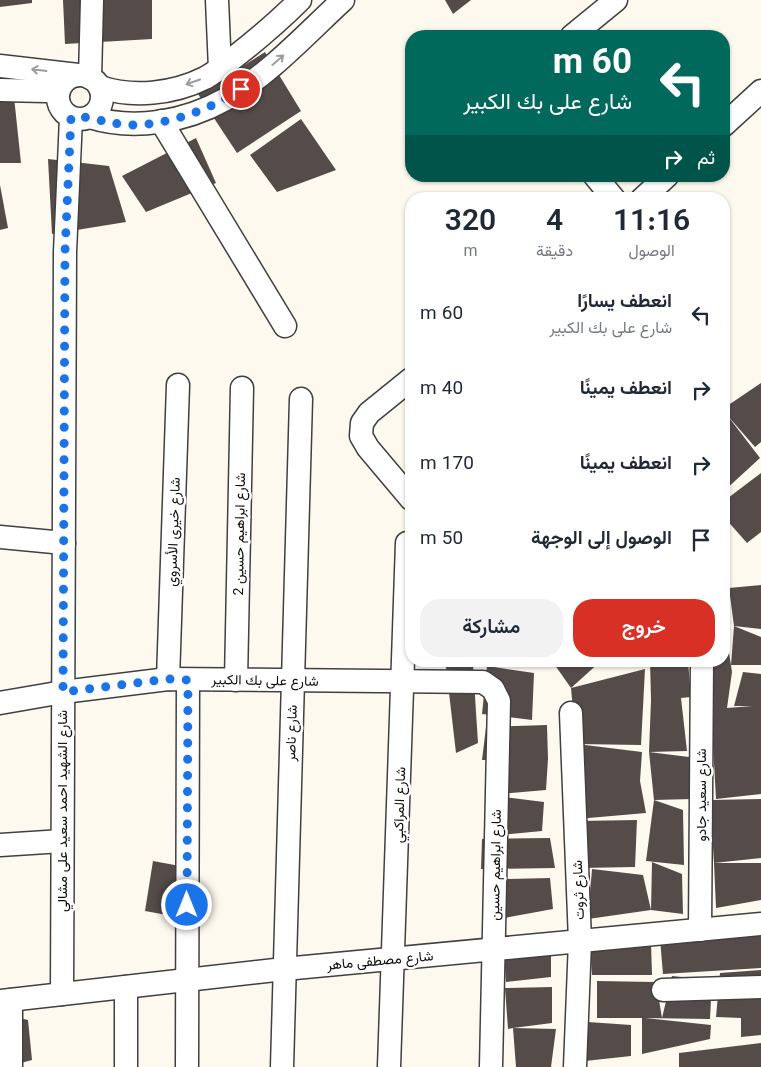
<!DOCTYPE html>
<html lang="ar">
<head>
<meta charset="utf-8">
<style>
	:root { --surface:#fff; --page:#f2f2f3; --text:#1f2937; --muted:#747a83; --accent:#d93025 }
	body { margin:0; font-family:Georgia,Vazirmatn,serif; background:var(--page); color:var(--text); direction:rtl; height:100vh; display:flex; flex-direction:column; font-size:19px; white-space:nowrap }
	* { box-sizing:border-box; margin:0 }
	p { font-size:16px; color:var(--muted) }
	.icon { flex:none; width:28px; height:28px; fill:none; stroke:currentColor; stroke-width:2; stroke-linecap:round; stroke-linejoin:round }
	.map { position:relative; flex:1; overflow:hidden; direction:ltr }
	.details { position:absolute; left:405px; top:192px; width:325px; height:475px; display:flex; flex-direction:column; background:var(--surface); border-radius:20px; box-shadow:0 1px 4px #0004; direction:rtl }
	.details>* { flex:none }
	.banner { position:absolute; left:405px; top:30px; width:325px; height:152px; border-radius:20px; box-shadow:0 1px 4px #0004; direction:rtl; background:#00695c; color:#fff; overflow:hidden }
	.pin { position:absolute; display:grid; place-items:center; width:42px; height:42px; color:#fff; margin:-21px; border:2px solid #fff; border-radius:50%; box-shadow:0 1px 5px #0007 }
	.me { position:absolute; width:55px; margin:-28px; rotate:0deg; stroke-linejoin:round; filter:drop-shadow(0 0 4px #0008) }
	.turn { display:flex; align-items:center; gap:18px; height:105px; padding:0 15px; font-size:22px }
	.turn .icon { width:65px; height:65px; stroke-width:2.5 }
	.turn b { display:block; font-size:35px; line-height:42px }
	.then { display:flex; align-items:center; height:48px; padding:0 15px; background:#0003; gap:10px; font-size:19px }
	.eta { display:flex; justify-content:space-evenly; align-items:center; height:85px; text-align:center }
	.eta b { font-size:30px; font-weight:600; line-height:35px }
	.cta { display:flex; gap:10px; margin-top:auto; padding:10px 15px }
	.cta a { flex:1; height:58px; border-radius:20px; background:var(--accent); color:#fff; font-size:20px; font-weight:600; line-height:58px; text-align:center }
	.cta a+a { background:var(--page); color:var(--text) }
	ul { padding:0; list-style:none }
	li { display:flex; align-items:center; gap:15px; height:75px; padding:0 15px }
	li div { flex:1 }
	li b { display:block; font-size:19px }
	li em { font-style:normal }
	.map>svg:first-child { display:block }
	.building { fill:#554c4a }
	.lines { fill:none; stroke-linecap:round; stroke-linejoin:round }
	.minor-casing { stroke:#404040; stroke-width:25 }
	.minor { stroke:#fff; stroke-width:22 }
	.oneway { stroke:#9e9e9e }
	.route { stroke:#1a73e8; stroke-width:9; stroke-dasharray:0 16.2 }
	.labels { text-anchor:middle; stroke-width:5; stroke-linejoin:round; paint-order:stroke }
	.street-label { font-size:14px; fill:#0d0d0d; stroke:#fff }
</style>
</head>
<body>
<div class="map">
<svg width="761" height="1067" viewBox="0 0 761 1067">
	<rect width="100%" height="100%" fill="#fef9ee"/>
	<g class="building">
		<polygon points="0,0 32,0 32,3 0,7"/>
		<polygon points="63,0 152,0 152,39 65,44"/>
		<polygon points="445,0 471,0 453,14"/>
		<polygon points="265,52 301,111 237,153 198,94"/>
		<polygon points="12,78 21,163 0,163 0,79"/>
		<polygon points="301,119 336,170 277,192 250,155"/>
		<polygon points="196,138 216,183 146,212 122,176"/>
		<polygon points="48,159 109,166 126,222 52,234"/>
		<polygon points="0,185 8,228 0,230"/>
		<polygon points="761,383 761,442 755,447 727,415 760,458 724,491 724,408"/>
		<polygon points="761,473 761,532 747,543 724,517 724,501"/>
		<polygon points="761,585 761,629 734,626 761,637 761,665 731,665 732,672 727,708 752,706 734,706 743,672 761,674 761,794 716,799 711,709 713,676 709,661 724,661 725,629 731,665 734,626 729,588"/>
		<polygon points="552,661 601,661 571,688"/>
		<polygon points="650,661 688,661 691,697 681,698 687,751 649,752 689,757 692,799 654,800 649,752 651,700"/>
		<polygon points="473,665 478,743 456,753 446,667"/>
		<polygon points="487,666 534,673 532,720 482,714"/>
		<polygon points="645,669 641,745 577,744 642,752 640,781 646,813 577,819 576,744 571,688"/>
		<polygon points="547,725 548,759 546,790 487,795 544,802 542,831 488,836 487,795 492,760 482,760 486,727"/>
		<polygon points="761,799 761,858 714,863 710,800"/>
		<polygon points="654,800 683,810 684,865 646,861"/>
		<polygon points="637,820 635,867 580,868 578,821"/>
		<polygon points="550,838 555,868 481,869 482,839"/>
		<polygon points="153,861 180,866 167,915 145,911"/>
		<polygon points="652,862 682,874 683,914 651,910 588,919 592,869 643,875 651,910"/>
		<polygon points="714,863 761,863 761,900 716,908"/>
		<polygon points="550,878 553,909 504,918 503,879"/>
		<polygon points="761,932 761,968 663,974 660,939"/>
		<polygon points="651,942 652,975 592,975 590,946"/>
		<polygon points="504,955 551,955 551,977 506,982"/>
		<polygon points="761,970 761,1035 741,1037 741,1018 716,1017 720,973"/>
		<polygon points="672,976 712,980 710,1019 645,1018 711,1025 710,1039 642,1054 642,1018 597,1018 597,981 656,982 662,1018"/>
		<polygon points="552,987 552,1023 513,1028 556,1029 551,1067 516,1067 513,1028 508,1029 505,988"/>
		<polygon points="3,1014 28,1020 32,1060 6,1067"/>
		<polygon points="588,1022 631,1025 631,1056 585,1061"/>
		<polygon points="761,1043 761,1067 679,1067 679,1053"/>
	</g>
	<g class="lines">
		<defs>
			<g id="minor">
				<polyline points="217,0 220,69"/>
				<polyline points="572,36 616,0"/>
				<polyline points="0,66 78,75"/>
				<circle cx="80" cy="97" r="22"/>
				<polyline points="90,78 92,0"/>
				<path d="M100,87C133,98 173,94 205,78C216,72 226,64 236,56C259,38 280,20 300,0"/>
				<polyline points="0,90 46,91 58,93"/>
				<path d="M90,117C134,131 185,122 226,99C269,75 307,33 343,0"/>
				<polyline points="161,121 285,326"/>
				<polyline points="724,125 761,91"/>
				<polyline points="595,176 614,199"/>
				<polyline points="642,199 667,176"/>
				<polyline points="411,379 369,413 362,423 361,436 368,448 411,499"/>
				<polyline points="0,537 64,543"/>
				<polyline points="168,679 178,385"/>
				<polyline points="236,680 242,388"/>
				<polyline points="0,703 63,692 168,679 483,682 493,689 499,701 491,1067"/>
				<polyline points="571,713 580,941 575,1067"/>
				<polyline points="0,845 62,841"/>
				<polyline points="700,930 702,661"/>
				<polyline points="663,990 761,987"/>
				<polyline points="62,994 65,252 71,118"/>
				<polyline points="11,1000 11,1067"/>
				<polyline points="0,1001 284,969 761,924"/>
				<polyline points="126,1067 126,987"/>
				<polyline points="187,1067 188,680"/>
				<polyline points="282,1067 301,399"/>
				<polyline points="389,1067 407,543"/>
			</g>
		</defs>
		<use href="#minor" class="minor-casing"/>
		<use href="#minor" class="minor"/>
	</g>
	<defs><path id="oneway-shaft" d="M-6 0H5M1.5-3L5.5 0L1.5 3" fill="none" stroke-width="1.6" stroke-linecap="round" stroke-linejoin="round" transform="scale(1.25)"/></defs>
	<g class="oneway">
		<use href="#oneway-shaft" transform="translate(278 60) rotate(-41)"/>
		<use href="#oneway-shaft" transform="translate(39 70) rotate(-173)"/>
		<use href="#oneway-shaft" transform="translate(193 82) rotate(161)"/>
	</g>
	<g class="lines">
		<path class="route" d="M187,905L188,680L168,679L63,692L65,252L71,118C78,120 82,117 90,117C94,117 100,120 104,122C112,123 120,124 128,125C165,126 210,110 241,89"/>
	</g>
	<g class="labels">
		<g class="street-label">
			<text transform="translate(173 532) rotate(-88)" y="5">شارع خيرى الأسروي</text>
			<text transform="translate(239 534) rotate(-89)" y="5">شارع ابراهيم حسين 2</text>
			<text transform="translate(265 680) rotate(1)" y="5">شارع على بك الكبير</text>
			<text transform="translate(291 733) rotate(-88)" y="5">شارع ناصر</text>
			<text transform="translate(701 795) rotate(-90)" y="5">شارع سعيد جادو</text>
			<text transform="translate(399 805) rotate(-88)" y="5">شارع المراكبي</text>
			<text transform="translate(62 811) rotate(-90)" y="5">شارع الشهيد احمد سعيد على مشالي</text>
			<text transform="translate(495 865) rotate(-89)" y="5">شارع ابراهيم حسين</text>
			<text transform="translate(578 890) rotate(-92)" y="5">شارع ثروت</text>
			<text transform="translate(380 960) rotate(-5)" y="5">شارع مصطفى ماهر</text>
		</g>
	</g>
</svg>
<div class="pin" style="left:241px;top:89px;background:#d93025"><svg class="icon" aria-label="arrive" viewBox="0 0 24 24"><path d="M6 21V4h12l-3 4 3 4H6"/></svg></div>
<svg class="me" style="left:187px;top:905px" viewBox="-20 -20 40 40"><circle r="17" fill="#1a73e8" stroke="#fff" stroke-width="3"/><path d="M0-11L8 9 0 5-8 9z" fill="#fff"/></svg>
<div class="banner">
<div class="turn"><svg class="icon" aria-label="left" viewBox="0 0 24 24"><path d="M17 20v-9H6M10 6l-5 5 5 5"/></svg><div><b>60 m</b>شارع على بك الكبير</div></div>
<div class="then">ثم<svg class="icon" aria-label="right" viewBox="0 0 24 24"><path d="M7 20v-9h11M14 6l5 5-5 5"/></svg></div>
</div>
<section class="details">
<div class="eta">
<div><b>11:16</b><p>الوصول</p></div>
<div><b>4</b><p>دقيقة</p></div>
<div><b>320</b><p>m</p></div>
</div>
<ul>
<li><svg class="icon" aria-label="left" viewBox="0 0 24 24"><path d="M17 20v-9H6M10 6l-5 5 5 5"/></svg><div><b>انعطف يسارًا</b><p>شارع على بك الكبير</p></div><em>60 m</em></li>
<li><svg class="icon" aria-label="right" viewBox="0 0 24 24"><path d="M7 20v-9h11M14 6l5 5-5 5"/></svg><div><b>انعطف يمينًا</b></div><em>40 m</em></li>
<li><svg class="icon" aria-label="right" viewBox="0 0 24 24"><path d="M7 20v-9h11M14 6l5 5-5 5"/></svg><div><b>انعطف يمينًا</b></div><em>170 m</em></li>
<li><svg class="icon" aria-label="arrive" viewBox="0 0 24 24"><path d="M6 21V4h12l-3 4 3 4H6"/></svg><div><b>الوصول إلى الوجهة</b></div><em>50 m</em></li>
</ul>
<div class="cta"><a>خروج</a><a>مشاركة</a></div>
</section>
</div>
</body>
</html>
